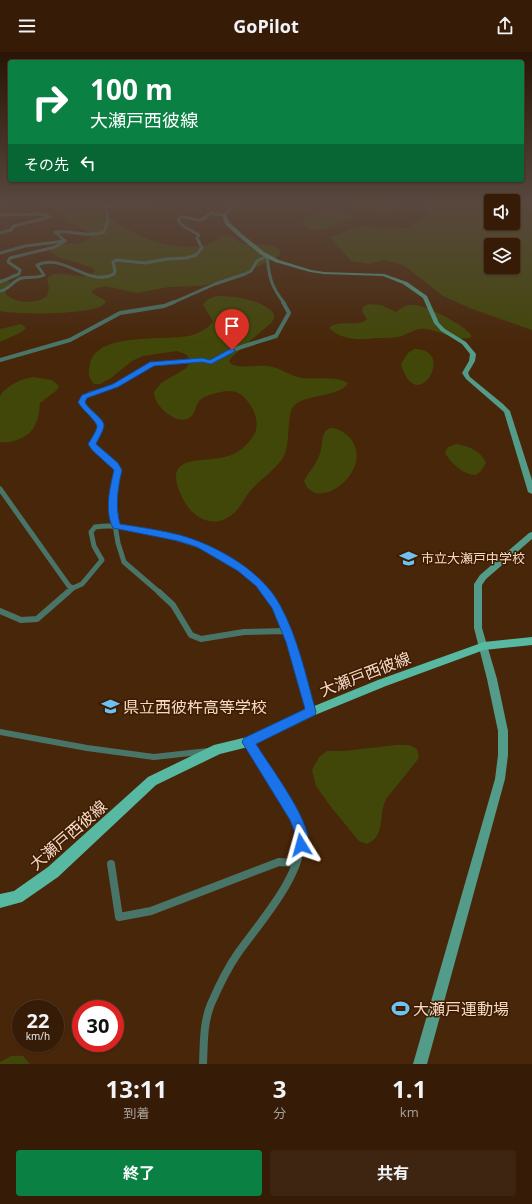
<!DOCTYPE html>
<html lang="ja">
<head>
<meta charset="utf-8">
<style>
	:root { --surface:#361c07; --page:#3d2511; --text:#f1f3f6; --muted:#aaa19b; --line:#503a28; --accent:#0b8043 }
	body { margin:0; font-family:"Open Sans","Noto Sans JP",sans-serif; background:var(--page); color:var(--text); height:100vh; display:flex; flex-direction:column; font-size:15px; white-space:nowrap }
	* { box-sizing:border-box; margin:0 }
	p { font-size:13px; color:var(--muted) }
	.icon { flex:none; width:22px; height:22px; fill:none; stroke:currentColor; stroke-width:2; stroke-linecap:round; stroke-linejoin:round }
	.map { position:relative; height:1012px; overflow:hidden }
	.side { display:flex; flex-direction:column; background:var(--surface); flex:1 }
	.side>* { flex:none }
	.hud { position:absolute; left:8px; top:8px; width:516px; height:122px; border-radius:4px; box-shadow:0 1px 3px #0004,0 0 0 1px var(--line); background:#0b8043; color:#fff; overflow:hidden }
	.fabs { position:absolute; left:484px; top:142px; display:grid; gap:8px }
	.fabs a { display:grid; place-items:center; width:36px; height:36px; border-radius:4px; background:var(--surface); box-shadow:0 1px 3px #0004,0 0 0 1px var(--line); font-size:20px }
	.speed { position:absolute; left:12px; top:948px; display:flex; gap:8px; font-size:20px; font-weight:700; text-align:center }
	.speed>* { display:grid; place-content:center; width:52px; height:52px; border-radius:50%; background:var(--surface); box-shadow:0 1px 3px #0004,0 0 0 1px var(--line); line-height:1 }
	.speed small { font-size:10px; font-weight:400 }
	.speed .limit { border:6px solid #d22; background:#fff; color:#111 }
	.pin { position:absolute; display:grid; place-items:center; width:34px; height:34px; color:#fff; margin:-41px -17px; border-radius:50% 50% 50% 0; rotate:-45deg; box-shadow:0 0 4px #0007 }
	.pin .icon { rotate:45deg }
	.me { position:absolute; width:44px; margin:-22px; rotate:352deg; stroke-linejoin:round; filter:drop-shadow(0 0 3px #0008) }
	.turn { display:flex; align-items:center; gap:14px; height:84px; padding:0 16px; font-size:18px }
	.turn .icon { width:52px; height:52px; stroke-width:2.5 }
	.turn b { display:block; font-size:28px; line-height:34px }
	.then { display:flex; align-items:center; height:38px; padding:0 16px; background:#0003; gap:8px; font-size:15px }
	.eta { display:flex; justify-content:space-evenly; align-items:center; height:68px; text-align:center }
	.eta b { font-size:24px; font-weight:700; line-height:28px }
	.button { display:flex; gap:8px; margin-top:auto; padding:8px 16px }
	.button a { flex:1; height:46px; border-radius:4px; background:var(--accent); color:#fff; font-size:16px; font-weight:700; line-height:46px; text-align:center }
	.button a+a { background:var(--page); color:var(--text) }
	header { display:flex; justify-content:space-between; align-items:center; height:52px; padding:0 16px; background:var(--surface); font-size:18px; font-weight:700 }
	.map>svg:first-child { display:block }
	.green { fill:#414708; fill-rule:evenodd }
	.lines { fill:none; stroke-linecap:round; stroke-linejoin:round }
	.street-far4 { stroke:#497569; stroke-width:3 }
	.street-far3 { stroke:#497569; stroke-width:4 }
	.street-far2 { stroke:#497569; stroke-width:5 }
	.street-far1 { stroke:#497569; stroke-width:6 }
	.street { stroke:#497569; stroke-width:8 }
	.secondary { fill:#539c89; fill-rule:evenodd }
	.primary { fill:#58b9a2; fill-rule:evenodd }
	.highway { fill:#5cd4b8; fill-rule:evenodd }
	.route { fill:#1a73e8; stroke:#114b97 }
	.labels { text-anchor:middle; stroke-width:3; stroke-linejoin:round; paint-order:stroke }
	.poi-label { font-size:13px; fill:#f6dac7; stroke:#3d1c00; text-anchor:start }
	.near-street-label { font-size:16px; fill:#f6dac7; stroke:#3d1c00 }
	.near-poi-label { font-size:16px; fill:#f6dac7; stroke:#3d1c00; text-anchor:start }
</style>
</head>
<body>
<header><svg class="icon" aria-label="menu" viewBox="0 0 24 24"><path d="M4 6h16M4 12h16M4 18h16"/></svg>GoPilot<svg class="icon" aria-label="share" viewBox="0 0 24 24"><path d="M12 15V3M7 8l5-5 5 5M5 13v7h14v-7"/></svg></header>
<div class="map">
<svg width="532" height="1012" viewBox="0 0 532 1012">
	<rect width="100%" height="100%" fill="#482609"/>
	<g class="green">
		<path d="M32,150H145L150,154L149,155C138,159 106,151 100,160C121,174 144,189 169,193C181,195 198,196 209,192C215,190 219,184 225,183C233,183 237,190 244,192C256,194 270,190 280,198V202L276,206L236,225L202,234L169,235L137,241L105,234L97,236L92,239V241L106,249C104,253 101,255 96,256C80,262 17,263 0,259V226L11,230L5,238L6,242C15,252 36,252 47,244L49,236L47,227C59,213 80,232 94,220L95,218L91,215L58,205L49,199C52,188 78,196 90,187L91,182L64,167L54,157L37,154Z"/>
		<path d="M344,150H378L401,156C389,167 357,154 344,150Z"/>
		<path d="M424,150H491V171H513V150H532V278L472,257L443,244L403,213L384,208L370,212L351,209L330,185L348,178L364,174L382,177L408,176L428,162L423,153ZM491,193H513V215H491Z"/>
		<path d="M343,160L355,164C351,167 347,168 343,170C332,175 310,185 302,169C312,159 329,160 343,160Z"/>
		<path d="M216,244C234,244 262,247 274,262V267L271,271L233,304L229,309L231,312C243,317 255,313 267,314C280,315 290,324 302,326C315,327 339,324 348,331C340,346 304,341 293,355C287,362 290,390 285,402C278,416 263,425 252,437C245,444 241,455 234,461C217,477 195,469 184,449C156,396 208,414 234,402C242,398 251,389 255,381C259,371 255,358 248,350C240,338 230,337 217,341C211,342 205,344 200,348C194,354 197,363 187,367C175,372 153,353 154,340L161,331L185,317L189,312L190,308L187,303L177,299L143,304L132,309L111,326L100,332H94C88,326 88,320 90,312C97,278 170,290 193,283C201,280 209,276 213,269L203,253C206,247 211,246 216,244Z"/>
		<path d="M368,252L381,253L396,260C401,257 404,253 410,253C422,251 465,273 471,283V285C457,291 440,278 425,277C415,276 411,281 402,284C395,286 387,286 380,286C362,287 345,290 330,277V275C340,268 354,274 365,269L367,267L362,259L363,255Z"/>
		<polygon points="21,272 26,276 22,280 0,290 0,277"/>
		<path d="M414,297C458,296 416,367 401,312L408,301Z"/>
		<path d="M33,325L52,328L59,334L57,338L40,351C39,359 39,366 35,373C30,385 12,392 0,390V344C7,333 21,327 33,325Z"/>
		<path d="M330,376C338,376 344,380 349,385C378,417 316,464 304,429C310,418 318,411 321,398C323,390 321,380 330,376Z"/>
		<path d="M457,392C469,394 481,399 486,411L481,419L476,423C463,423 451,411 445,401L448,395Z"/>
		<path d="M396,693H409L417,697L419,706L391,741C375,755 389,783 367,792L359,789L331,755L316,734L312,718L319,705L327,699H344Z"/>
		<polygon points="11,1004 23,1004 30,1012 0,1012 0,1010"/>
	</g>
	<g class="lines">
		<g class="street-far4">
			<polyline points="122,150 133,150"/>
			<polyline points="0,163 41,162 50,165 14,174 11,178 0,181"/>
			<path d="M65,189L55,180C72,178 88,186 104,180L108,169L106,156L111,151L115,150"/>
			<polyline points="0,201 25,194 65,189"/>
			<polyline points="0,230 19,222 20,218 8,210 10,206 55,195 65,189"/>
			<path d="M0,239C9,238 13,228 22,226C30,224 36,227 44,223L37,213C63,200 89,236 114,222L115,219L113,210L116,208L145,211L167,207L186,206L196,203L202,196L197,186L199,183L183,174L178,168L180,165C197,164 195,175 211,161L224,163"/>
			<path d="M172,251L215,232L245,222L251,219L257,209L267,204C269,225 271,234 284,251"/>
		</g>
		<g class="street-far3">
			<polyline points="0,308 70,288 120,261 164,254 174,250"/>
			<path d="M99,379C103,366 87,359 81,349L89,342L112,335L152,312L202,308L211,310L232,298L276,284L289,261L283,250"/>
		</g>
		<g class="street-far2">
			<polyline points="99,378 92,392 118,418 115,431 113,461 118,491 124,510 160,541"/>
			<polyline points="0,437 69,534 73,536"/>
			<path d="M67,541L73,536L82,532L102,508L94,494L91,480L95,475C114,472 131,476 150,480C192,489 242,504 267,541"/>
		</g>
		<g class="street-far1">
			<polyline points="159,540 173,553 191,583 201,587 244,580 287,579 295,599 311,660"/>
			<polyline points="267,540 276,554 287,579"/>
			<polyline points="0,559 21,568 37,567 68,540"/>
			<polyline points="0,680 87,696 154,705 208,699"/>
			<polyline points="248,690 284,749"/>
		</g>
		<g class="street">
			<polyline points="111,812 119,865 151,859 279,810 296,811"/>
			<path d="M203,1012C204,992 203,971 211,952C217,938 229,914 238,901C260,870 304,822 301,783C300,771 290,758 284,748"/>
		</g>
		<g class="secondary">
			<polygon points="236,150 240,150 226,163 229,170 242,182 264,200 279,208 311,218 324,220 384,222 407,230 427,244 439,271 445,277 466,290 476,302 475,309 468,321 470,325 503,352 510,359 532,428 532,442 528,440 504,360 466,327 462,321 469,309 470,302 462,292 441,279 434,271 423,246 403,232 383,224 324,222 310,220 275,210 260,202 238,184 225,172 222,163"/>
			<polygon points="532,480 532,487 486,527 482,533 482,576 497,627 508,679 508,703 505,727 427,1012 413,1012 495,727 498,703 498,679 487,627 474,576 474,532 480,523 529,481"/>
		</g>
		<polygon class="primary" points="532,585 532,593 484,598 386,634 315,663 252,694 220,702 156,733 58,825 22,850 0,856 0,842 14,839 48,815 148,725 214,693 247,685 307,657 378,628 484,590"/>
		<polygon class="highway" points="2,150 8,150 0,155 0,151"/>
	</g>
	<linearGradient id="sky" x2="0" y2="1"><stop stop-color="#281505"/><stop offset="0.52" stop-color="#58473e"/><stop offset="1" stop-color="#58473e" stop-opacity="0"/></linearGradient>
	<rect width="532" height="291" fill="url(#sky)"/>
	<path class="route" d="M232,296L235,298L234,300L211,312L202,310L154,314L118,335L87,346L85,350C88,358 105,367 104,374C103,380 98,387 96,392L118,411L122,418C118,435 115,454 120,472C140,475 160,478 180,483C216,493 262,519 280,553C298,586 306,624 316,660L315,663L256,692C271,716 299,753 307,780C309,785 308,792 306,798L301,800L297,798L295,793V781L290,768L242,690L244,686L305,657L286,590L272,556L256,534L238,519L197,495L178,489L113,476C104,459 110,435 114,418L92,398L88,392C91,387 96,380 97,375C98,370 81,357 78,350L82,343L113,332L150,310L202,306L210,308Z"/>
	<defs>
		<symbol id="school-bare" viewBox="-9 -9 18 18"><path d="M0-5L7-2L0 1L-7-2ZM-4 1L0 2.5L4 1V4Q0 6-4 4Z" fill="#6dc2f3" stroke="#3d1c00" stroke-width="2.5" paint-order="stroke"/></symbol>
		<symbol id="stadium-bare" viewBox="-9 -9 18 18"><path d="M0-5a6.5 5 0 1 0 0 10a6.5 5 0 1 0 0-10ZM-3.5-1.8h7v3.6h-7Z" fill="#6dc2f3" stroke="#3d1c00" stroke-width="2.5" paint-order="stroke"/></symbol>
	</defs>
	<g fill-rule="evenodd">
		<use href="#school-bare" x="396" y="494" width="25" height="25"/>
		<use href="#school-bare" x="98" y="642" width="25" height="25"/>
		<use href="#stadium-bare" x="388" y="944" width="25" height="25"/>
	</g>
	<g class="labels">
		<g class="poi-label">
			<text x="421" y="511">市立大瀬戸中学校</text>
		</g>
		<g class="near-street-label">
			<text transform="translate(365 622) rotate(-21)" y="6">大瀬戸西彼線</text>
			<text transform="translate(68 783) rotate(-41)" y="6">大瀬戸西彼線</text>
		</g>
		<g class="near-poi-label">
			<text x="123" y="661">県立西彼杵高等学校</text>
			<text x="413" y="963">大瀬戸運動場</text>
		</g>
	</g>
</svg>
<div class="fabs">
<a><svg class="icon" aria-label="sound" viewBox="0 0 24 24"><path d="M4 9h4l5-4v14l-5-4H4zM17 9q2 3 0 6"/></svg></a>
<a><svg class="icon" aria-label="layers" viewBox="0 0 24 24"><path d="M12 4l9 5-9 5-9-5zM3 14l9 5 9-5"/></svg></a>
</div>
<div class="speed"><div>22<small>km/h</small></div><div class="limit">30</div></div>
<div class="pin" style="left:232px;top:298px;background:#d93025"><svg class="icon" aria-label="arrive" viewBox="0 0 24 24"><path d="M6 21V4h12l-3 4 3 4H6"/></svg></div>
<svg class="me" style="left:301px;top:793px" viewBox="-20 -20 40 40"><path d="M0-17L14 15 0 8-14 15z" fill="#1a73e8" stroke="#fff" stroke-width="4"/></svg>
<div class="hud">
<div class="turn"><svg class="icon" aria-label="right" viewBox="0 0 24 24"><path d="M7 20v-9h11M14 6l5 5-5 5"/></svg><div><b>100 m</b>大瀬戸西彼線</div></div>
<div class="then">その先<svg class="icon" aria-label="left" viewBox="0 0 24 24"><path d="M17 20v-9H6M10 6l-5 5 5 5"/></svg></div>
</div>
</div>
<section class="side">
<div class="eta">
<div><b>13:11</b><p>到着</p></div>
<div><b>3</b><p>分</p></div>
<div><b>1.1</b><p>km</p></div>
</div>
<div class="button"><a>終了</a><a>共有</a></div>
</section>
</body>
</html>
